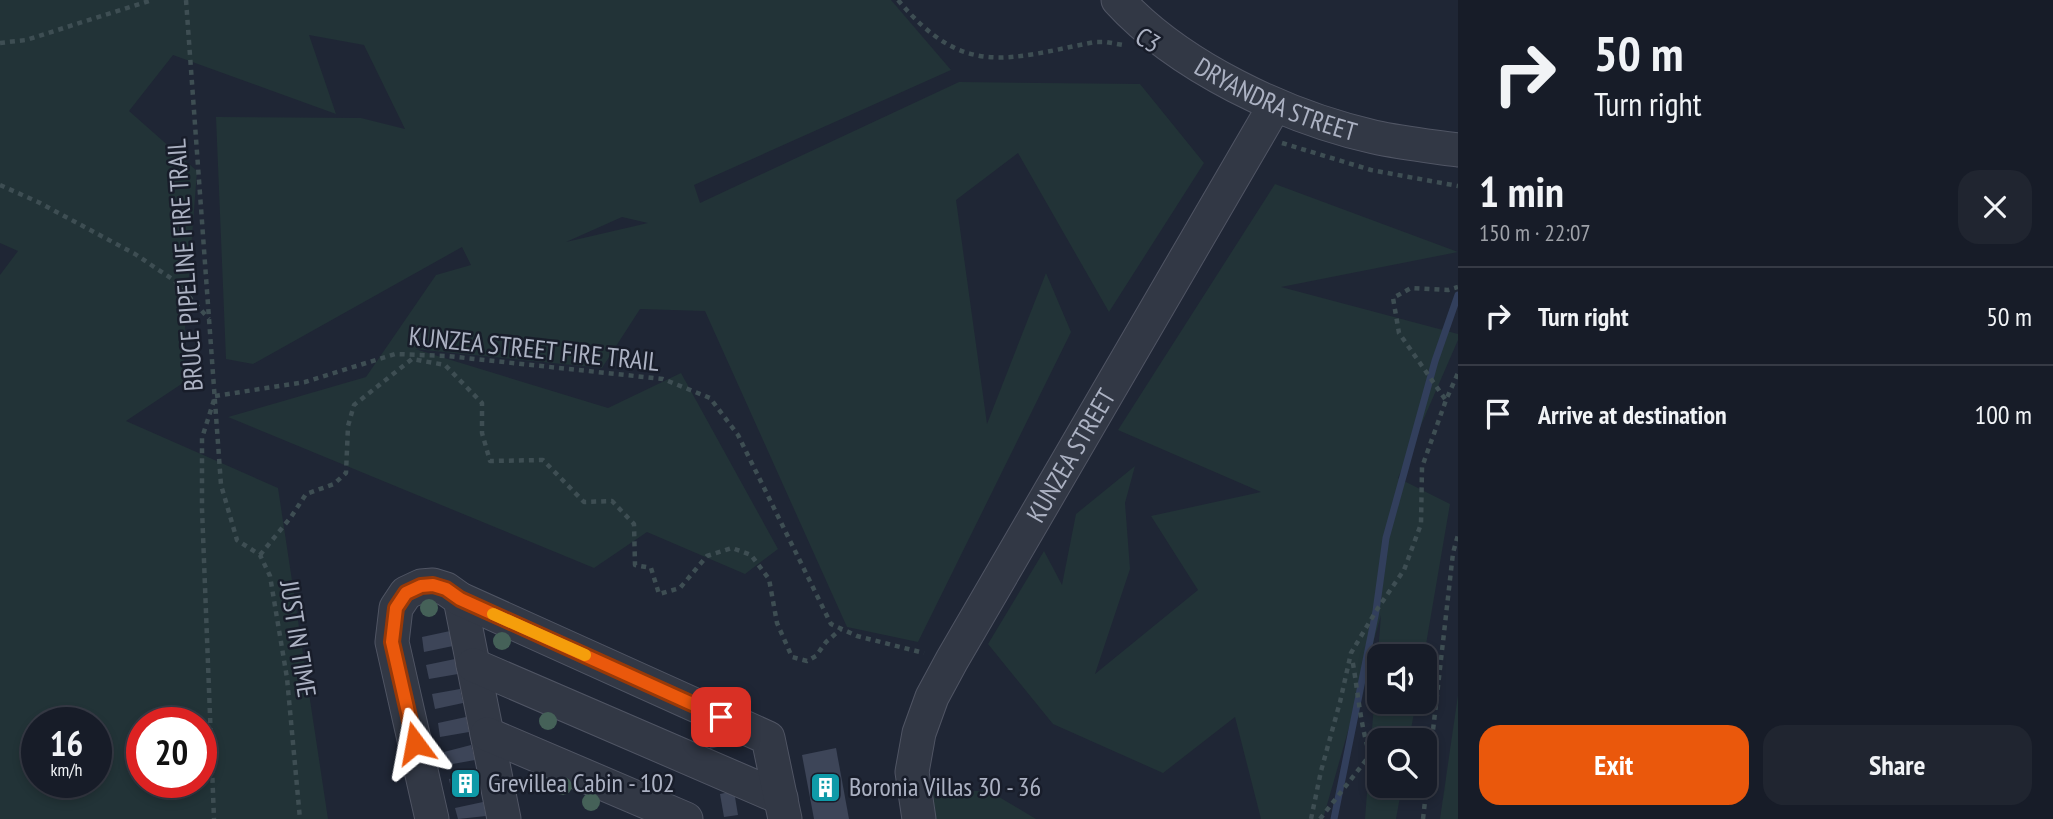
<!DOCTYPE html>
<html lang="en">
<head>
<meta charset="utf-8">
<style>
	:root { --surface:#171c28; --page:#202530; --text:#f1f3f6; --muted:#9ea1a8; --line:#363a45; --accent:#ea580c }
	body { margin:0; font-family:"PT Sans Narrow",sans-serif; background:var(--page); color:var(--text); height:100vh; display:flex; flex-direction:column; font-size:26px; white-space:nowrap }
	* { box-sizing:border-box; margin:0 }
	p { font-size:23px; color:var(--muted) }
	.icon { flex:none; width:38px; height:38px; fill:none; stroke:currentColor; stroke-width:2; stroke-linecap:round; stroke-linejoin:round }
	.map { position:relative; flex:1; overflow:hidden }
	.side { display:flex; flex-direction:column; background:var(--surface); width:595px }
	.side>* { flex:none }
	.guide { background:#171c28; color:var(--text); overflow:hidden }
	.buttons { position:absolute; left:1367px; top:644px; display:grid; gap:14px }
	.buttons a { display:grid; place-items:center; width:70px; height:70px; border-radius:14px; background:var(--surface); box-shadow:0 4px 10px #0003,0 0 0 2px var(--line); font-size:35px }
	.speed { position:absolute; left:21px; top:707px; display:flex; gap:14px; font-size:35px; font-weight:700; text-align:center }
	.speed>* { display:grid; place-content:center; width:91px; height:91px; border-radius:50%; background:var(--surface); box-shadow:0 4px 10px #0003,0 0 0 2px var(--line); line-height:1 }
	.speed small { font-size:18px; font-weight:400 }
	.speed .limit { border:10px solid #d22; background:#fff; color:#111 }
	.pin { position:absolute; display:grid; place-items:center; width:60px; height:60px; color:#fff; margin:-30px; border-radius:14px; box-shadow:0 4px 10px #0006 }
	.me { position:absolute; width:77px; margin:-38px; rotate:347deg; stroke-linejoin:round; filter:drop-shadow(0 0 5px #0008) }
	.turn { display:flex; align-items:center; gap:24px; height:147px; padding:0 21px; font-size:32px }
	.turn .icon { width:91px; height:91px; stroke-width:2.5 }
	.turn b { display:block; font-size:49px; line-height:60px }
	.round { display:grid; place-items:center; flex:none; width:74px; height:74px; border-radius:21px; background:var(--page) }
	.headline { display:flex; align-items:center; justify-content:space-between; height:119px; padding:0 21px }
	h1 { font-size:42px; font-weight:700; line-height:52px }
	.primary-button { display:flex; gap:14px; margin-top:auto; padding:14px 21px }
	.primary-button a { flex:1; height:80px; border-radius:21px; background:var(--accent); color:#fff; font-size:28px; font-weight:700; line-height:80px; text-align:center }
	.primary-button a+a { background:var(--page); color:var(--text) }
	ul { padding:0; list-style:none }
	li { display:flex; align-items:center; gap:21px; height:98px; padding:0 21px; border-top:2px solid var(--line) }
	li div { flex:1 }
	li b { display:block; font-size:26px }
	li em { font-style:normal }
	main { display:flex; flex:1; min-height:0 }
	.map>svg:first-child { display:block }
	.green { fill:#223337; fill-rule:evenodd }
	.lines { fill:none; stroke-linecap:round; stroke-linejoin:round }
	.stream { stroke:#323f5c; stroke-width:7 }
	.building { fill:#3d4558 }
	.minor-casing { stroke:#505564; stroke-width:35 }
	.path { stroke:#3e4e53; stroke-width:4.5; stroke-dasharray:5 5; stroke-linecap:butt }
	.minor { stroke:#323845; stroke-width:33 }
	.tree { fill:#456158 }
	.route-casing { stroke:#983908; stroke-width:18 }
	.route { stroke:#ea580c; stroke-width:12 }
	.slow { stroke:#f59e0b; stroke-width:12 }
	.labels { text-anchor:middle; stroke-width:5; stroke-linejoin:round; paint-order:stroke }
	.street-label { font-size:26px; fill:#acb2c3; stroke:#181d2a }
	.poi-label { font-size:26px; fill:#acb2c3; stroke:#181d2a; text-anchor:start }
</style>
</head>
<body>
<main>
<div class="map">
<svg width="1458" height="819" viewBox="0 0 1458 819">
	<rect width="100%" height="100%" fill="#1f2635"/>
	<g class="green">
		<path d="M0,0H891L951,70L694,185L700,203L959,82L1140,84L1204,163L1109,312L1018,153L956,200L987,424L1046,273L1071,332L918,642L847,627L705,311L640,309L602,368L415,349L608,408L681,373L778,549L745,574L647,532L594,568L228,417L366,377L436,275L471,265L462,247L253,364L226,359L216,117L361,118L405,129L364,45L309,35L336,114L173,55L129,111L197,171L185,328L183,383L126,421L278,488L328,819H0V275L18,251L0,243ZM622,217L648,223L566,242ZM37,723H96V782H37ZM142,723H201V782H142Z"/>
		<polygon points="1275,184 1458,252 1281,287 1458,334 1458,340 1398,478 1450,504 1424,656 1379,656 1379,702 1416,702 1409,740 1379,740 1379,786 1402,786 1396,819 1365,819 1381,615 1323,819 1261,819 1235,717 1163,773 1053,724 988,644 1044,551 1062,585 1076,514 1135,466 1125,503 1130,569 1095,674 1198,590 1151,516 1261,492 1118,430"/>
		<polygon points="1458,695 1458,819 1440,819"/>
		<polygon points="932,791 989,791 1036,819 936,819"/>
	</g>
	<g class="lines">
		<polyline class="stream" points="1334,819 1376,611 1386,538 1435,361 1458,295"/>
	</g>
	<g class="building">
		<polygon points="450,631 453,646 424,652 422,637"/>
		<polygon points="455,659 458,674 429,679 426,665"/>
		<polygon points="460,689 463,703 435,709 432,694"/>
		<polygon points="466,717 469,732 440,737 438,723"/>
		<polygon points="720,720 725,745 710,749 704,724"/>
		<polygon points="471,745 475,760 447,765 444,752"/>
		<polygon points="836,748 849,819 814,819 802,755"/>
		<polygon points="477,774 480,787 452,793 449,779"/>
		<polygon points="734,791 738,815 724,817 720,794"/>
		<polygon points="483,802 486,816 458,819 455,808"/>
	</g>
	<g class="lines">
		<defs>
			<g id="minor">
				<path id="s1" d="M1118,0C1179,67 1286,117 1374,137C1401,143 1430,146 1458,150"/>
				<polyline points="460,599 504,819"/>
				<polyline points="473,665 781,798"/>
				<polyline points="487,734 686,819"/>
				<polyline points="432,819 392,642 396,608 406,593 421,586 433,585 446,589 460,599 768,738 785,819"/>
				<path id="s2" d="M919,819L912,772L919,733L932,697L952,660L1275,105"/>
			</g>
		</defs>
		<use href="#minor" class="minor-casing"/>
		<g class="path">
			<polyline points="186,0 221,485 237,540 260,555 270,576 287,678 300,819"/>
			<path d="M898,0C964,79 1007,59 1095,42H1106L1123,45"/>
			<polyline points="0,43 26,40 152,0"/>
			<polyline points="1282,143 1371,170 1458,186"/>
			<polyline points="0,185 38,202 135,254 175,281 209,319"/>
			<polyline points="215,396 305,382 395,354 447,356 663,379 710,398 738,435 831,624 857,636 924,653"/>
			<polyline points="1445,399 1399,333 1393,298 1411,288 1448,290 1458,287"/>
			<polyline points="214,400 202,438 202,509 214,819"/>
			<polyline points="260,555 291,517 306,494 334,484 346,473 348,426 354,405 412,359 445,365 482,403 482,433 490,461 543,460 584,502 612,501 634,524 635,565 651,568 659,594 680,588 707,556 732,548 751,555 769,579 777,623 792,657 807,661 816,656 826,642 841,629"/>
			<polyline points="1311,819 1321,771 1340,702 1351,653 1376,611 1404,570 1421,524 1422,467 1446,400 1458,373"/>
			<path d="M1320,819L1370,755C1360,724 1358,691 1352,658"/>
			<polyline points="1423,819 1453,553 1458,535"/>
		</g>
		<use href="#minor" class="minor"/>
	</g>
	<g class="tree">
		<circle cx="429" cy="608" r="9"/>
		<circle cx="502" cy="641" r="9"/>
		<circle cx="548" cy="721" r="9"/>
		<circle cx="563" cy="786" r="9"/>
		<circle cx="591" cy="802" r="9"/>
	</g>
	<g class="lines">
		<defs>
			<polyline id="route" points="415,743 392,642 396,608 406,593 421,586 433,585 446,589 460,599 721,717"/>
		</defs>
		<use href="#route" class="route-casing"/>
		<use href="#route" class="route"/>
		<polyline class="slow" points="493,614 585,655"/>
	</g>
	<defs>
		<symbol id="building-square" viewBox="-11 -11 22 22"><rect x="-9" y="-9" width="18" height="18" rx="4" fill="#0f9aa8" stroke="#181d2a"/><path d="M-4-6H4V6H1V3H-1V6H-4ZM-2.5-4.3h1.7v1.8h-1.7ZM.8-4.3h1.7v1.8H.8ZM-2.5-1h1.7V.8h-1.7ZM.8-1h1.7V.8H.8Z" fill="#fff"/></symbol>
	</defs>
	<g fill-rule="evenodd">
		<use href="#building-square" x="448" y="766" width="35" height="35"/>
		<use href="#building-square" x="808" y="770" width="35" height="35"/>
	</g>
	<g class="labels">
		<g class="street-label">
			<text transform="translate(1148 40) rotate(32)" y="9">C3</text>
			<text dy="9" stroke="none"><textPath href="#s1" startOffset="189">DRYANDRA STREET</textPath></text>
			<text transform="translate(185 265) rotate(-94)" y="9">BRUCE PIPELINE FIRE TRAIL</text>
			<text transform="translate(534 349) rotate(6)" y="9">KUNZEA STREET FIRE TRAIL</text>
			<text dy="9" stroke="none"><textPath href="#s2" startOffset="404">KUNZEA STREET</textPath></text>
			<text transform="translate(298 639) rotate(81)" y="9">JUST IN TIME</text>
		</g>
		<g class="poi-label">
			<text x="488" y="792">Grevillea Cabin - 102</text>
			<text x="849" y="796">Boronia Villas 30 - 36</text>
		</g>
	</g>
</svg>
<div class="buttons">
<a><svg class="icon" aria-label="sound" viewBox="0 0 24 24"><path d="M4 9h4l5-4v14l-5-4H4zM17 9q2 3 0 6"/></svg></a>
<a><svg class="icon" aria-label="search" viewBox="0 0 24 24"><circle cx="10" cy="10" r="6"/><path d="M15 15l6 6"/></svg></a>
</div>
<div class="speed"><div>16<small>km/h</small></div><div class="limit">20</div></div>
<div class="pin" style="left:721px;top:717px;background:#d93025"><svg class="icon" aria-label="arrive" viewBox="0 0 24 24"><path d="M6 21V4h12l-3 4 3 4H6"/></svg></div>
<svg class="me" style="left:415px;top:743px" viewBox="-20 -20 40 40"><path d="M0-17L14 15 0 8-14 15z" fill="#ea580c" stroke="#fff" stroke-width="4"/></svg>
</div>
<section class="side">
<div class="guide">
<div class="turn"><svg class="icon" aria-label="right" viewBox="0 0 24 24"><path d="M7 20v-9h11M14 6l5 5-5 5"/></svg><div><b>50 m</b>Turn right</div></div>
</div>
<div class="headline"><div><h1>1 min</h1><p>150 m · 22:07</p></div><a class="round"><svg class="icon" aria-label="close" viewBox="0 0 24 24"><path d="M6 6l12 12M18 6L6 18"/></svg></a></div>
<ul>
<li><svg class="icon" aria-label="right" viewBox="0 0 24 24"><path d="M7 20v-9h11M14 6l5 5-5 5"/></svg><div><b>Turn right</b></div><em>50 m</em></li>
<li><svg class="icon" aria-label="arrive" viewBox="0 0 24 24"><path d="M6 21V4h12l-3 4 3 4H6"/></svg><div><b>Arrive at destination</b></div><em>100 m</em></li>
</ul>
<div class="primary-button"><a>Exit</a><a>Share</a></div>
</section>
</main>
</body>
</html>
